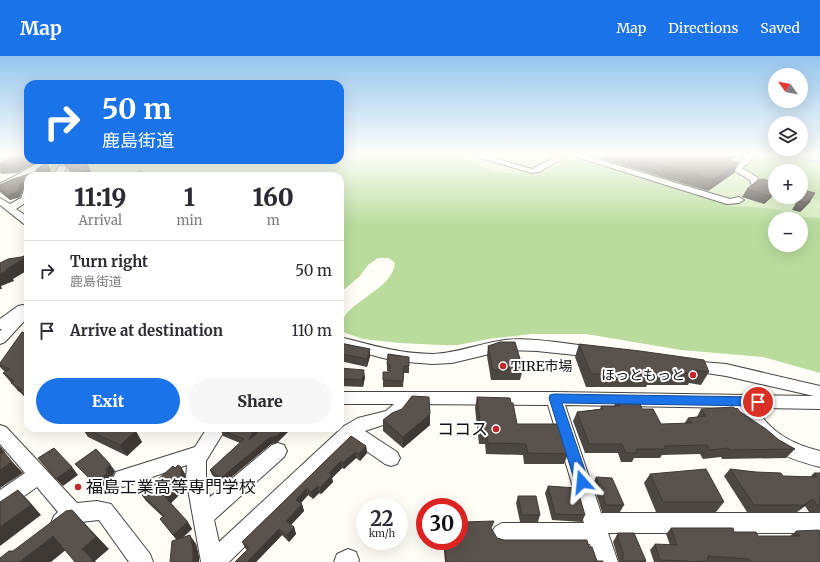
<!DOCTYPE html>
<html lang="en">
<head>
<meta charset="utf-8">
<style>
	:root { --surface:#fff; --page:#f7f7f7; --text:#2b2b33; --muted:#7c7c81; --line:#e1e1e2; --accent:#1a73e8 }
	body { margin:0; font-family:Merriweather,"Noto Sans JP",serif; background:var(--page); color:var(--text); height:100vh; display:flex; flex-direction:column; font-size:15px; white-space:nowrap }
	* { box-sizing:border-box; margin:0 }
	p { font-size:13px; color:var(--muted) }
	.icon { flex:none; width:22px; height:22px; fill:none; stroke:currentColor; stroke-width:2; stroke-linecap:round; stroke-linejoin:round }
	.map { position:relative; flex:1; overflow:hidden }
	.drawer { position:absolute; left:24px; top:116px; width:320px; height:260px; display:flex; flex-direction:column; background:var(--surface); border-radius:12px; box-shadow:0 4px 16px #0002 }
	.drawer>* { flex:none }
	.guide { position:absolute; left:24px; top:24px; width:320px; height:84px; border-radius:12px; box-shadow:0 4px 16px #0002; background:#1a73e8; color:#fff; overflow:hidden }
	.needle { width:26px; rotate:303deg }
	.buttons { position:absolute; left:768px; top:12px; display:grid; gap:8px }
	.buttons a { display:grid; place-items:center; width:40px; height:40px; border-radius:50%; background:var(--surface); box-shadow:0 4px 16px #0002; font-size:20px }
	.speed { position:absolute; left:356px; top:442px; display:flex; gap:8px; font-size:20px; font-weight:700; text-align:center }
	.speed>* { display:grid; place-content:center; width:52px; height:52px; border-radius:50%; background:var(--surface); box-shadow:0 4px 16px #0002; line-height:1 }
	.speed small { font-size:10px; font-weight:400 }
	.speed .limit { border:6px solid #d22; background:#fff; color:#111 }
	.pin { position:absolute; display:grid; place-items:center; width:34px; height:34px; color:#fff; margin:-17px; border:2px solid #fff; border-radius:50%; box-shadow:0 1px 4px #0007 }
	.me { position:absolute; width:44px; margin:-22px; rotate:342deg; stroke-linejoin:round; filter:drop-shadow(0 0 3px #0008) }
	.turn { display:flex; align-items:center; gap:14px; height:84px; padding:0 12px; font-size:18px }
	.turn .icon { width:52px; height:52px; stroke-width:2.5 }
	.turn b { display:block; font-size:28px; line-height:34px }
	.eta { display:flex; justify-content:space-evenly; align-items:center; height:68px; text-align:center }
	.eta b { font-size:24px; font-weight:800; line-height:28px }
	.cta { display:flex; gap:8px; margin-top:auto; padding:8px 12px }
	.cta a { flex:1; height:46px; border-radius:24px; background:var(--accent); color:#fff; font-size:16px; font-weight:800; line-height:46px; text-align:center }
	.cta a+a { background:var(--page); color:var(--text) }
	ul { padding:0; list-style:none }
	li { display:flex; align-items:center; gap:12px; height:60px; padding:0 12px; border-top:1px solid var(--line) }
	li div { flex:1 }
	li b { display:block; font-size:15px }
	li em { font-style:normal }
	header { display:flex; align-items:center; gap:24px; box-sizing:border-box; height:56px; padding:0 20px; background:var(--accent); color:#fff }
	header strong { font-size:19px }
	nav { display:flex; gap:22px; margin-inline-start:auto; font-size:14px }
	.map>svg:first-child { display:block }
	.green { fill:#d5ebbd }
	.forest { fill:#b9dc9c; fill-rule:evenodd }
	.water { fill:#b9e0f7; stroke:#3f96cf }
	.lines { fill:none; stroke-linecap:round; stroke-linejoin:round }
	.river { fill:#b9e0f7; fill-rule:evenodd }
	.minor-casing { stroke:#444; stroke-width:2 }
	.path { stroke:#333; stroke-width:1.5; stroke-dasharray:3.5 1.5; stroke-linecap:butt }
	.minor { fill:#fff; fill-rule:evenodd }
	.wall { fill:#4d4742 }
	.shaded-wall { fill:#3f3936 }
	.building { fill:#5a524d; stroke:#3f3936 }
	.route { fill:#1a73e8; stroke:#114b97 }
	.poi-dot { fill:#c4262e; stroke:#fff; stroke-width:1.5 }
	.labels { text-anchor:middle; stroke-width:4; stroke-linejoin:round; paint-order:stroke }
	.poi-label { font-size:14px; fill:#111; stroke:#fff; text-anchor:start }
	.near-poi-label { font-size:17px; fill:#111; stroke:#fff; text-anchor:end }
</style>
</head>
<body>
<header>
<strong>Map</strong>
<nav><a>Map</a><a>Directions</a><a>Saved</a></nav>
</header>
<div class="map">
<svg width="820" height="506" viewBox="0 0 820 506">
	<rect width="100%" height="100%" fill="#fffdf5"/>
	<polygon class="green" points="410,99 763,99 775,121 775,141 801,141 801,131 820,138 820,164 744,158 518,175"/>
	<g class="forest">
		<path d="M340,99H462L493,116L537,119L550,115L560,107L568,104L577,103L731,150L769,152L804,161L820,162V317L763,301L681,294L586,278H532L488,283L458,289H441L400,287L363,283L340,275C340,245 391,238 395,207L389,202H378L368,209L360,220L340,237V120H55L48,112L57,104H340ZM775,163H801V189H775Z"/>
		<polygon points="757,99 820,107 820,146 801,137 801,115 775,115 775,129 764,125 747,114 746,110 756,104"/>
	</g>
	<polygon class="water" points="769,99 820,99 820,106"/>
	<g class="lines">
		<polygon class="river" points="8,99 22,99 0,112 0,103"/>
		<defs>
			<g id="minor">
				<polygon points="0,99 11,99 0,103"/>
				<polygon points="470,99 483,99 532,113 559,99 569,99 539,116 532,117"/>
				<polygon points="570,99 583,99 730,143 739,141 744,144 739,147 727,148"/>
				<polygon points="685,99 698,99 735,109 743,103 745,99 753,99 749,107 742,112 757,121 759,128 755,131 752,130 750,124 733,114"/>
				<polygon points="44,104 53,104 33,118 0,134 0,128"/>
				<polygon points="59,110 65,110 66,112 62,120 54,120"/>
				<polygon points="140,115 144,117 141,120 131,120"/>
				<polygon points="89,117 95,117 97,120 89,120"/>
				<polygon points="28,131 28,145 16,153 28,161 28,169 24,168 0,149 0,142 10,148 21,142 24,134"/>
				<polygon points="23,249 28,251 28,261 5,286 0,288 0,275 2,273 0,273 0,263 18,250"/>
				<path d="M340,281C371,289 401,298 433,298C458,297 481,287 505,284C530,281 568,288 594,291L599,292L601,296L599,300L594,301L537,295L506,294L452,307L432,308L395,305L340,291Z"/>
				<path d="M691,305L726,308L820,330V353L756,352C771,377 792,388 820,395V411C777,400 761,391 738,352L565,349L601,457H820V477H608L618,506H596L590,488L502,489L495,485L491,478L495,471L502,467H584L548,349L410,348L405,359L401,363L365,375L397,396L400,402L397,408L391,410L385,408L352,385L229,506H201L186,422L187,409L123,431L116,428L113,422L116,416L195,391L207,372H226L206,405V422L210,441L272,389L278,387L284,389L287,395L284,401L214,464L219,486L344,370L358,362L386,355L394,348H340V336H554L814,340L726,320L686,314L683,310L686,306Z"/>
				<polygon points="0,369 6,371 77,447 97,445 111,448 150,498 153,506 129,506 99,464 81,466 61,477 54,474 51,467 54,460 58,456 37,431 7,452 0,455 0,434 25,417 0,388"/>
				<polygon points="348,493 356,496 359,504 358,506 334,506 337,498"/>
			</g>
		</defs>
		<use href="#minor" class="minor-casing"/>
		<polyline class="path" points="22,201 28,199"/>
		<use href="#minor" class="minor"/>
	</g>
	<g class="wall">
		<polygon points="14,99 17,117 1,118 0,115 0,108"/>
		<polygon points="603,99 735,99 735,101 729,104 734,117 708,135 602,103"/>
		<polygon points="57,104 79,104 88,109 91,116 88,116 88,120 75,120 71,118 66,109"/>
		<polygon points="47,106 52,120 28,120 28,140 27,137 26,131 23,133 20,141 10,144 0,136 0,129 37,116 36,114"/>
		<polygon points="775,126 775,138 764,148 742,141 747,133"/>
		<polygon points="797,145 810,146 800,156 792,154"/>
		<polygon points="28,278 28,345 21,337 18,335 3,317 5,316 0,311 0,307"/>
		<polygon points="340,287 370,293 370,300 367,311 340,305"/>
		<polygon points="579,288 709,316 701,329 689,327 688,329 647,329 646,331 586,331 575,301"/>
		<polygon points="488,290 523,313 520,324 491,324 487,300"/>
		<polygon points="409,301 409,317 404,317 403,331 383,331 383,324 389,316 389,315 387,315 387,308"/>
		<polygon points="340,312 365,321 363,331 340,330"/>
		<polygon points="477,341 511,347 517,368 568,398 564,408 524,408 523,399 486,398 485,388 479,388 475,352"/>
		<polygon points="617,343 634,348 642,353 661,368 684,368 688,362 697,361 701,353 779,384 795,393 786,402 722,403 721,401 703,403 700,398 662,399 660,402 634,402 632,406 621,406 618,397 585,397 573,365 577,356 600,353 601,350 614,350"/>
		<polygon points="383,364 430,369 403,392 383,375"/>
		<polygon points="82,372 130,372 142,386 127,400 88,381"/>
		<polygon points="259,373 257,377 278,386 271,388 223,428 212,419 210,414 240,387 223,380 221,374"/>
		<polygon points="351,380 366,390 367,397 360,405 356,402 344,413 342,412 332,422 333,426 321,438 319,437 313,443 308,439 301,447 302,448 304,455 291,469 294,471 296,478 289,486 282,479 256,506 235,506 247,494 245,492 242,486"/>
		<polygon points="75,408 115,415 112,421 113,425 100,434"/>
		<polygon points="181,411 185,418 186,432 171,447 192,473 183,481 196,488 199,501 176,483 160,463 163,461 146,445 141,438 175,412"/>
		<polygon points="730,413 783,420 810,421 814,417 820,417 820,456 809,456 805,450 797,456 747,456 724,420"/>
		<polygon points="650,418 724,446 716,456 656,456 644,427"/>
		<polygon points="596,421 624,449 620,456 602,456 593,428"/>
		<polygon points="548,430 585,459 582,466 552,464 545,437"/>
		<polygon points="518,440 540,459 538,466 520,466 516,447"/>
		<polygon points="464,466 492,473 497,482 504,484 589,491 597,505 603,506 445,506 443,485 459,485"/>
		<polygon points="671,472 734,476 758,480 790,480 796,475 820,506 654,506 650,494 655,488 670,489 666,478"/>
		<polygon points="618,477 646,505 645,506 619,506 613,486"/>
	</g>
	<g class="shaded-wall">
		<polygon points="730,99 735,99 735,101 727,105"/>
		<polygon points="28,102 28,104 43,104 17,117 12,109"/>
		<polygon points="739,107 734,117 708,135 713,124"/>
		<polygon points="88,109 91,116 88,116 88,120 78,120 76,116 85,110"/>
		<polygon points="25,125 28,130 23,133 20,141 10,144 7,139"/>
		<polygon points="775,134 775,138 764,148 769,140"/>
		<polygon points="815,137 810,146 800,156 806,147"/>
		<polygon points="28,200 28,214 13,223 14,225 1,230 2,233 0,233 0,218 6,213"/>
		<polygon points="370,293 370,300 367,311 367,303"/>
		<polygon points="364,314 365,321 363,331 362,324"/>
		<polygon points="430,358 430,369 403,392 403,381"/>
		<polygon points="255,372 259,372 259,373 251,390 249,384"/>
		<polygon points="285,372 292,372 278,386 271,388 223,428 221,422 269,382"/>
		<polygon points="136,375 142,386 127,400 120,389"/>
		<polygon points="0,390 5,396 4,397 23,417 0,432"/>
		<polygon points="366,390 367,397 360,405 359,398"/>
		<polygon points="355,396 356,402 344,413 343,407"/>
		<polygon points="341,405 342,412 332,422 333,426 321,438 320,432 329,417"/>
		<polygon points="110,408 115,415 112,421 113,425 100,434 94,427 106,414"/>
		<polygon points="72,411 78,419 63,430 56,423"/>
		<polygon points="181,411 185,418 186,432 170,448 165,441"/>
		<polygon points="318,430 319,437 313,443 311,436"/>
		<polygon points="306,433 308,439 298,450 296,444"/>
		<polygon points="18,434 28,444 41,459 0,490 0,471"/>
		<polygon points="813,443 805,450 797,456 804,449"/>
		<polygon points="302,448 304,455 289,471 286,465"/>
		<polygon points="72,454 109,493 95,505 96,506 94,506 82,493"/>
		<polygon points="188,466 192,473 178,486 173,479"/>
		<polygon points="294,471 296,478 289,486 287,479"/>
		<polygon points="279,473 282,479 256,506 248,506 248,505"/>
		<polygon points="190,479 196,488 199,501 199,506 193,506"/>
		<polygon points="53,480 67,493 51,506 19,506"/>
	</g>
	<g class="building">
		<polygon points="14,99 28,99 28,102 12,109 0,109 0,108"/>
		<polygon points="626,99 718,99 723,101 721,102 739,107 713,124"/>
		<polygon points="64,104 79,104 88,109 85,110 85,114 76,116 68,112"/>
		<polygon points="47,106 49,114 49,112 44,114 36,114"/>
		<polygon points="49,112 51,120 28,120 28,137 27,137 25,125 20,129 17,136 7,139 0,133 0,129 13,123"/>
		<polygon points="762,123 775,126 775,134 769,140 747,133 758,124"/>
		<polygon points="807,135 815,137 806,147 797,145"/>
		<polygon points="28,200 6,213 7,215 0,218 0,207 8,203"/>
		<polygon points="22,276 28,278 28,340 27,341 20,335 22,334 11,327 14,325 3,317 10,313 0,309 0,307"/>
		<polygon points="500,286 515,286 523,313 493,314 488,290"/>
		<polygon points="340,287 370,293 367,303 340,298"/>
		<polygon points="579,288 640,295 704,304 709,316 695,314 696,317 652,317 653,318 591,318"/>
		<polygon points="388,298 409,301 409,310 404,310 403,325 383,324 383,316 389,316 390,309 387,308"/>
		<polygon points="340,312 364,314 362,324 340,323"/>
		<polygon points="412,340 429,341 430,358 403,381 383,364 392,357 402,353"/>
		<polygon points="477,341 510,342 511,347 513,347 517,368 559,368 568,398 528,397 526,388 488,387 487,377 481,377"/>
		<polygon points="617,343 632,343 634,348 640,347 642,353 653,353 661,368 692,367 688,362 706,360 701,353 733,351 766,373 779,384 795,393 729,394 728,392 710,394 707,389 664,390 665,393 636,393 637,397 626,397 622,388 589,388 577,356 603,353 601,350 620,350"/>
		<polygon points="84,372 130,372 136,375 120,389"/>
		<polygon points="222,372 255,372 249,384 263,372 285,372 277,380 269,382 221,422 210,414 244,383 221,374"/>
		<polygon points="351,380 366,390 359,398 355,396 343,407 341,405 329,417 332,419 320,432 318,430 311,436 306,433 296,444 302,448 286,465 294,471 287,479 279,473 248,505 248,506 235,506 248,493 248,491 242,486"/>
		<polygon points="54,392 72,411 56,423 38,402"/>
		<polygon points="96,393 110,408 106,414 107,418 94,427 75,408"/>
		<polygon points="4,396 12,406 0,414 0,398"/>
		<polygon points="178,409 181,411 182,425 165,441 188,466 173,479 160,463 164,460 141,438 173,410 175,412"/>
		<polygon points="706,413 724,446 663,446 650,418"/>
		<polygon points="730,413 756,416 781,417 783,420 817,421 814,417 820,417 820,449 817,449 813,443 804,449 754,449"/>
		<polygon points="596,421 612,422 624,449 606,449"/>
		<polygon points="548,430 577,432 585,459 555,458"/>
		<polygon points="18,434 31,449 0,471 0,446"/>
		<polygon points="518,440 536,440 540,459 522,459"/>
		<polygon points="72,454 96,481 82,493 94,506 75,506 53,480 19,506 0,506 0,502 9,495 13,495 66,455"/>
		<polygon points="459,459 463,459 464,466 494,465 491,472 497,482 504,484 587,484 589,491 592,491 597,505 603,505 603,506 446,506 445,485 459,485"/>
		<polygon points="671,472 733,472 734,476 756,476 758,480 800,480 796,475 819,474 820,476 820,506 751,506 749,503 708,500 709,502 707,502 708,505 688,506 687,505 660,504 655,488 677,489"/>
		<polygon points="618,477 634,477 646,505 624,505 622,501 624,499 617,479 619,479"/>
		<polygon points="190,479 193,493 193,506 170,506 172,485"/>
	</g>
	<linearGradient id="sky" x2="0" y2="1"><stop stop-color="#95c6ee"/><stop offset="0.58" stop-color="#fffefa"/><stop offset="1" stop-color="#fffefa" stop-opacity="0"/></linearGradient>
	<rect width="820" height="170" fill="url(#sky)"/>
	<polygon class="route" points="554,338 758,341 762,343 764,346 762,349 758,350 562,347 589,426 587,430 582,432 577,430 575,426 549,342 550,339"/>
	<g class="poi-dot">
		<circle cx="503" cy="310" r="4"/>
		<circle cx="693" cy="319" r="4"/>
		<circle cx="496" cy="373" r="4"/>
		<circle cx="78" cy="431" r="4"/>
	</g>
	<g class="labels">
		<g class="poi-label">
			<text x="511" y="315">TIRE市場</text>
			<text x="685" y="324" text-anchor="end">ほっともっと</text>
		</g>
		<g class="near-poi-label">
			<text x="488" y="379">ココス</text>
			<text x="86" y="437" text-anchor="start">福島工業高等専門学校</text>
		</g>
	</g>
</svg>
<div class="buttons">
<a><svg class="needle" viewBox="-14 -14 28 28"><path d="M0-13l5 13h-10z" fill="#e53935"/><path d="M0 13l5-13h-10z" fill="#7c7c81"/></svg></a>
<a><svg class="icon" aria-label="layers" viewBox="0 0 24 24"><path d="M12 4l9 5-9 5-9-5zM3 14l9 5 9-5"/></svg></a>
<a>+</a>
<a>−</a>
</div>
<div class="speed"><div>22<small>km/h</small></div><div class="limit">30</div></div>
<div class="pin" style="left:758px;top:346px;background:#d93025"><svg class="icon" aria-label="arrive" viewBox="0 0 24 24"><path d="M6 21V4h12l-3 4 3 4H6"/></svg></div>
<svg class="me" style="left:582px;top:426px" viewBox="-20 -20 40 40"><path d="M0-17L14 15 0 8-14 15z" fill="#1a73e8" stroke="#fff" stroke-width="4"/></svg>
<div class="guide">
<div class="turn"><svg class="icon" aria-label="right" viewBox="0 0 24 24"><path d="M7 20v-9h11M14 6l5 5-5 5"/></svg><div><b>50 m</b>鹿島街道</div></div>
</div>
<section class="drawer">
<div class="eta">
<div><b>11:19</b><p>Arrival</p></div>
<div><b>1</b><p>min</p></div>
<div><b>160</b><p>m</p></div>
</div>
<ul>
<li><svg class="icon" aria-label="right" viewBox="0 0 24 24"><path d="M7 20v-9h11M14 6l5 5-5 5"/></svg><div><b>Turn right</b><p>鹿島街道</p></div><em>50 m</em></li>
<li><svg class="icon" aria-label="arrive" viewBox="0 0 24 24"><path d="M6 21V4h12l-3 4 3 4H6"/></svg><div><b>Arrive at destination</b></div><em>110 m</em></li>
</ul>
<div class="cta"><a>Exit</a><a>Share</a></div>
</section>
</div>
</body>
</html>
